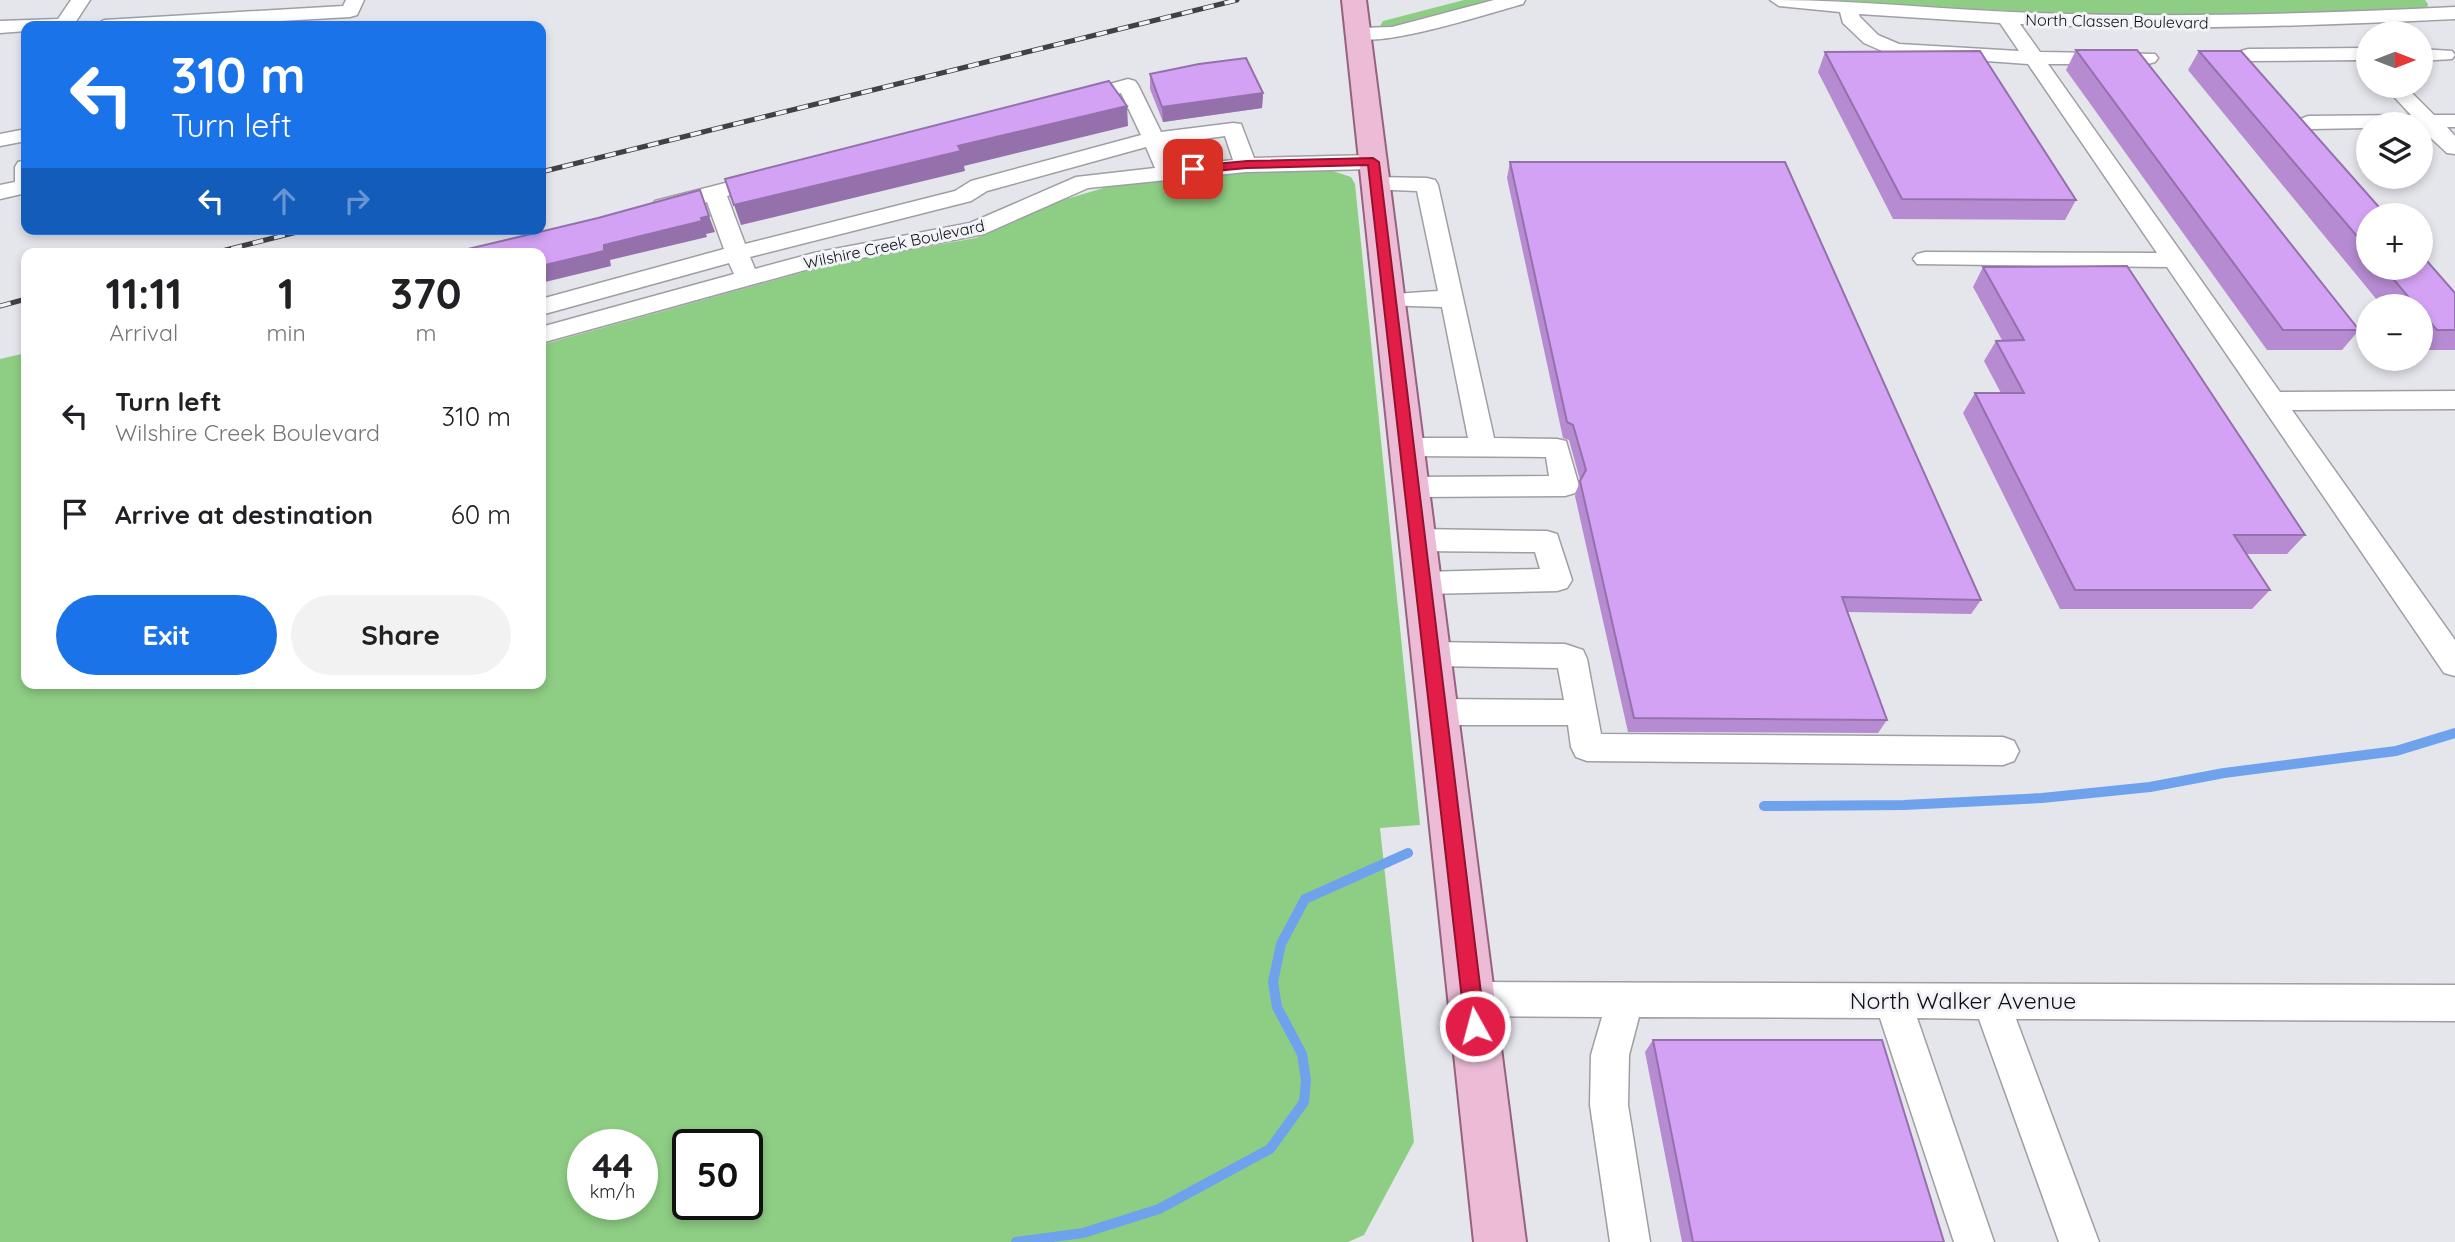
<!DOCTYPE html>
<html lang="en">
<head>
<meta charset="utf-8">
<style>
	:root { --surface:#fff; --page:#f2f2f2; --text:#202124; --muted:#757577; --accent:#1a73e8 }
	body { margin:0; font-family:Quicksand,sans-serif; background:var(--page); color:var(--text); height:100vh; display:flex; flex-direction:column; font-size:26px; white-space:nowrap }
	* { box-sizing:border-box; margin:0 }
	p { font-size:23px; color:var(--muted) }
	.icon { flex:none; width:38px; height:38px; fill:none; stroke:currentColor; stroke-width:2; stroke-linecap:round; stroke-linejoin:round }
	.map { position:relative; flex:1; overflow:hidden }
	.details { position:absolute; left:21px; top:248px; width:525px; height:441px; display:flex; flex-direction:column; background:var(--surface); border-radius:14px; box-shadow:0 4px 10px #0003 }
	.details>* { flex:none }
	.top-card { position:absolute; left:21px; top:21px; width:525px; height:214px; border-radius:14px; box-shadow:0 4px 10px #0003; background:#1a73e8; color:#fff; overflow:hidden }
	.needle { width:46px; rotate:90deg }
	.fabs { position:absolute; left:2356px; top:21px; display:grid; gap:14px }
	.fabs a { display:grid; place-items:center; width:77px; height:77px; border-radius:50%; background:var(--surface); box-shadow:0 4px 10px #0003; font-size:35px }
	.speed { position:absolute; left:567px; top:1129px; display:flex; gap:14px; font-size:35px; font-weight:700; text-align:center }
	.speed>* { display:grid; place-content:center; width:91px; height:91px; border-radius:50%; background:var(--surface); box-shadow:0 4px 10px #0003; line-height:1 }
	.speed small { font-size:18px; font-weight:400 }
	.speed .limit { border:4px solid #111; border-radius:10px; background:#fff; color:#111 }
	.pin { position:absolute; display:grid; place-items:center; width:60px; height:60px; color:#fff; margin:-30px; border-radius:14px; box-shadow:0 4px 10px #0006 }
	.me { position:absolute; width:77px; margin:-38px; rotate:353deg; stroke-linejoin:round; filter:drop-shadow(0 0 5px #0008) }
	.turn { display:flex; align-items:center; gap:24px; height:147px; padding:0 35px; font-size:32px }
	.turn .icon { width:91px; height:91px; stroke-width:2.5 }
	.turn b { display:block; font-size:49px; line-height:60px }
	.lanes { display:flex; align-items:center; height:66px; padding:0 35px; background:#0003; justify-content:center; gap:35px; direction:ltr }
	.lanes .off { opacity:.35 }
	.eta { display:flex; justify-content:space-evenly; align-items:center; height:119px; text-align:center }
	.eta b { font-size:42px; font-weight:800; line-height:49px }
	.button { display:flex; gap:14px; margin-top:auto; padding:14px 35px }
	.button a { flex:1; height:80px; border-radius:42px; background:var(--accent); color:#fff; font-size:28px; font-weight:800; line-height:80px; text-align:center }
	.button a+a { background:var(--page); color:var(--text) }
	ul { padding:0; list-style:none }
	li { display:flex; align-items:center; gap:21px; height:98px; padding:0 35px }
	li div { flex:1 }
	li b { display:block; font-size:26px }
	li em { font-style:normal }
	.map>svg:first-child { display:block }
	.green { fill:#8ece84; fill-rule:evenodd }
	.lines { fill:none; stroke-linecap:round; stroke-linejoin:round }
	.stream { stroke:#6fa2ed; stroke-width:10 }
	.minor-casing { stroke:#9f9ea5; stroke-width:3 }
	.major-casing { stroke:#96627e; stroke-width:4 }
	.minor { fill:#fff; fill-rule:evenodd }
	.major { fill:#ecbcd6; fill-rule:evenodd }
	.rail-casing { stroke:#414144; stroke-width:5 }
	.rail { stroke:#f2f2f9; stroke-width:3.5; stroke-dasharray:11; stroke-linecap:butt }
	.wall { fill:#b68bd2 }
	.shaded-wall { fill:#9471ab }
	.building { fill:#d4a2f4; stroke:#9471ab; stroke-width:2 }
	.route { fill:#e11d48; stroke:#92132f; stroke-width:2 }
	.labels { text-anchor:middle; stroke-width:6; stroke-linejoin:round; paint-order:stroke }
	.far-street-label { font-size:16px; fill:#0e0e10; stroke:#f2f2f9 }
	.near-street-label { font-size:23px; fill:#0e0e10; stroke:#f2f2f9 }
</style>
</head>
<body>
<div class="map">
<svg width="2455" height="1242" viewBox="0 0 2455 1242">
	<rect width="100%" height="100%" fill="#e5e5ec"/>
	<g class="green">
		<polygon points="1464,0 1496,0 1390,28 1380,26 1383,21"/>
		<polygon points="1822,0 2425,0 2428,4 2427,8 2419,10 2121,18"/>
		<path d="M1330,170L1351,177L1355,184L1420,825L1380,828L1414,1142L1364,1235L1348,1242H0V359L26,353V684H541V345L836,263L976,238L1063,200L1124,182L1194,171ZM583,1144H642V1204H583ZM688,1144H747V1204H688Z"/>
	</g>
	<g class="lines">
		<g class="stream">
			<polyline points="1764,806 1904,805 2042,798 2150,787 2224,773 2396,751 2455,733"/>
			<polyline points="1016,1242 1083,1233 1159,1209 1270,1149 1304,1102 1306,1080 1302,1054 1277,1007 1273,982 1281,944 1305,899 1408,853"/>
		</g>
		<defs>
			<g id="minor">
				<polygon points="71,0 90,0 73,26 26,26 26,31 0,33 0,21 58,19"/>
				<polygon points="346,0 364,0 357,15 350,17 195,26 94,26 104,20 343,6"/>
				<path d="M1494,0H1525L1523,4C1495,11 1365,55 1348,34L1358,28L1392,27Z"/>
				<path d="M1770,0C1858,0 1946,10 2035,13C2175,18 2315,14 2455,7V19C2310,26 2165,31 2020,24L2040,52L2155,54L2158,58L2155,62L2148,64H2048L2280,392L2455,391V409L2292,410L2455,640V676L2444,673L2167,267L1917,264L1913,259L1917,254L1925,252L2157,253L2028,64L1889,54L1864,43L1843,23L1840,12L1779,6ZM1859,14L2000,23L2019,51L1899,44L1878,35L1860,17Z"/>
				<polygon points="2363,48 2368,49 2368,65 2358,60 2248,61 2241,59 2238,55 2241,51 2248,49"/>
				<polygon points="2420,49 2452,51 2455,55 2452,59 2420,61"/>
				<path d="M1128,79L1135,81L1138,85L1161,132L1233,123L1241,124L1254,158L1373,155L1381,157L1384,162L1381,167L1373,169L1246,172L1088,188L984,234L816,267L541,343V327L734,274L729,263L541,315V299L724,249L707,202L663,213L655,211L652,206L655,201L768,172L776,174L779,179L776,184L727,196L745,244L955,191L971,181L1141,135L1121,93L1077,105L1070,103L1067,99L1070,95ZM1225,136L1233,160L1176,166L1167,144ZM1146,147L1155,168L1076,177L970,223L814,253L755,269L750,257L971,201L987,191Z"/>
				<polygon points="2384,86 2405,86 2434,115 2455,115 2455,127 2447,127 2455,136 2455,154 2447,153 2420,128 2420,124 2368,124 2368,128 2311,129 2312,134 2383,215 2368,215 2368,221 2364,220 2294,140 2289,126 2293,122 2308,116 2411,115"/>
				<polygon points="26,129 26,141 0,146 0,134"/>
				<polygon points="26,160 26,193 0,199 0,185 15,182 15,167 18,162"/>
				<polygon points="1376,177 1427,178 1435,180 1438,185 1494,438 1557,439 1566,441 1579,486 1575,493 1565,496 1411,497 1401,494 1397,487 1401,480 1411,477 1549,476 1546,457 1406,456 1397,454 1393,447 1397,440 1406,438 1468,438 1442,307 1380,305 1377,300 1380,295 1438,291 1417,191 1368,189 1365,184 1368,179"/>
				<polygon points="1418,529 1547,531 1557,534 1572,580 1567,588 1557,591 1423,594 1413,591 1408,583 1413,575 1423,572 1540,569 1535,552 1418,551 1408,548 1404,540 1408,532"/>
				<polygon points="1431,642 1565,644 1583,650 1587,659 1601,734 2003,737 2014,741 2019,751 2014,761 2003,765 1587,761 1576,757 1571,747 1568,725 1438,725 1427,721 1422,712 1427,703 1438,699 1564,700 1558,668 1431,666 1420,663 1416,654 1420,645"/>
				<polygon points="1472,982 2455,985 2455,1021 2016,1019 2099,1242 2059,1242 1979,1019 1917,1018 1994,1242 1954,1242 1880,1018 1639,1017 1629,1055 1628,1105 1650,1242 1610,1242 1590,1105 1591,1055 1602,1017 1472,1016 1459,1011 1454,999 1459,987"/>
			</g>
			<polygon id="major" points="1342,0 1366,0 1526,1242 1474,1242"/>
		</defs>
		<use href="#minor" class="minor-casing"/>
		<use href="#major" class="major-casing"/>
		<use href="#minor" class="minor"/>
		<use href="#major" class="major"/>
		<defs>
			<g id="rail">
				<polyline points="541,172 1237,0"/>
				<polyline points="210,254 309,229"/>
				<polyline points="0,306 26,299"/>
			</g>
		</defs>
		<use href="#rail" class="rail-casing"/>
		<use href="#rail" class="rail"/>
	</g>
	<g class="wall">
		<polygon points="2076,50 2359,330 2342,350 2267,350 2066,70"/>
		<polygon points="2199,51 2368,215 2368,268 2420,268 2455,293 2455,350 2420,350 2420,306 2382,306 2188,70"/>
		<polygon points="1825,52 2076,200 2065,220 1893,219 1818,72"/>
		<polygon points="1150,74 1263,93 1262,108 1163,122 1150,89"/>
		<polygon points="1510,162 1981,600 1971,614 1848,612 1887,720 1878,733 1628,732 1575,496 1580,480 1569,440 1563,438 1507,178"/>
		<polygon points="1983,267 2305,535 2287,554 2246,554 2270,590 2252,609 2060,609 1963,413 1975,393 2001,393 1984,361 1996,341 2002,340 1973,287"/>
		<polygon points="1653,1040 1944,1242 1682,1242 1645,1052"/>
	</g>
	<g class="shaded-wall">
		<polygon points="1263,93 1262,108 1163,122 1162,107"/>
		<polygon points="1127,106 1128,126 964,166 965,171 741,225 734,205 958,146"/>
		<polygon points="709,216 715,232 706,234 707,237 610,260 611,266 541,283 541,266 604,245"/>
	</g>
	<g class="building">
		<polygon points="2076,50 2137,50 2359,330 2283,330"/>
		<polygon points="1980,51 2076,200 1902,199 1825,52"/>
		<polygon points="2199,51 2241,51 2386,215 2368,215 2368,249"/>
		<polygon points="1246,58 1263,93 1162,107 1150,74 1199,64"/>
		<polygon points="1109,81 1127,106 958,146 961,151 734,205 725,179"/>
		<polygon points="1510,162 1785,162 1981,600 1842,597 1887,720 1634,718 1580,481 1586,470 1573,425 1567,422"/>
		<polygon points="700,190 709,216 701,218 702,221 604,245 604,251 541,266 541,254 447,254 598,218"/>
		<polygon points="2420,253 2455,293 2455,330 2437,330 2420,311 2420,306 2416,306 2384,268 2420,268"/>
		<polygon points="2127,266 2305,535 2234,535 2270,590 2075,590 1975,393 2024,393 1996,341 2024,340 1983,267"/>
		<polygon points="1653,1040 1882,1040 1944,1242 1693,1242"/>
	</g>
	<polygon class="route" points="1373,158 1379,162 1485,1026 1482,1033 1475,1036 1468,1033 1465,1026 1368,165 1247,168 1193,173 1187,169 1193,166 1247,161"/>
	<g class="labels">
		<g class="far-street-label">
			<text transform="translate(2117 21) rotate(1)" y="6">North Classen Boulevard</text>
			<text transform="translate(894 244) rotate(-12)" y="6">Wilshire Creek Boulevard</text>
		</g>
		<g class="near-street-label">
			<text x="1963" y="1009">North Walker Avenue</text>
		</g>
	</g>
</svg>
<div class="fabs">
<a><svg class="needle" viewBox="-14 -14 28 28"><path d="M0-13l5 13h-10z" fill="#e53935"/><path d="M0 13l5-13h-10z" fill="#757577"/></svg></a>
<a><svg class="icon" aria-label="layers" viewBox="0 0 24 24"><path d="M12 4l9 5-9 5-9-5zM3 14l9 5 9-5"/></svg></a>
<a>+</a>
<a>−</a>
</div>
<div class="speed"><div>44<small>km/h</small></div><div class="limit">50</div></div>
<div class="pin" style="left:1193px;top:169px;background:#d93025"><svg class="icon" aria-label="arrive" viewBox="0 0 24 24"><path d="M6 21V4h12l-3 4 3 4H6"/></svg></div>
<svg class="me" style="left:1475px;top:1026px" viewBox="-20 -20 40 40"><circle r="17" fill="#e11d48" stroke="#fff" stroke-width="3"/><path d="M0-11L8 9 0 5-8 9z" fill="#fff"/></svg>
<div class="top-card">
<div class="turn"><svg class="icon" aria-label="left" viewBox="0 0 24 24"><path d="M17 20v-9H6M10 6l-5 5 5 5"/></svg><div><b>310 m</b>Turn left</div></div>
<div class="lanes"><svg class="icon" aria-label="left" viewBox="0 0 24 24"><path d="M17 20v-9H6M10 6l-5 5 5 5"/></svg><svg class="icon off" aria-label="ahead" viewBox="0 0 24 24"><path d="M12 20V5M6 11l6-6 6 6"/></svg><svg class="icon off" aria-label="right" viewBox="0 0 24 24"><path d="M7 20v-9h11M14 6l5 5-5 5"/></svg></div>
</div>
<section class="details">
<div class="eta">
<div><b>11:11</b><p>Arrival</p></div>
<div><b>1</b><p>min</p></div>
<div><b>370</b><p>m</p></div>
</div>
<ul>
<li><svg class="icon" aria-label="left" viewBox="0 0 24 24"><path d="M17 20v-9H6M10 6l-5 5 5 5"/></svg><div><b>Turn left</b><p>Wilshire Creek Boulevard</p></div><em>310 m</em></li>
<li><svg class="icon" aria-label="arrive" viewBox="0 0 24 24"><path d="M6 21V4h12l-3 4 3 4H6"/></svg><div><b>Arrive at destination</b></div><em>60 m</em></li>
</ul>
<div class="button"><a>Exit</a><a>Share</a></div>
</section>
</div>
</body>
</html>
